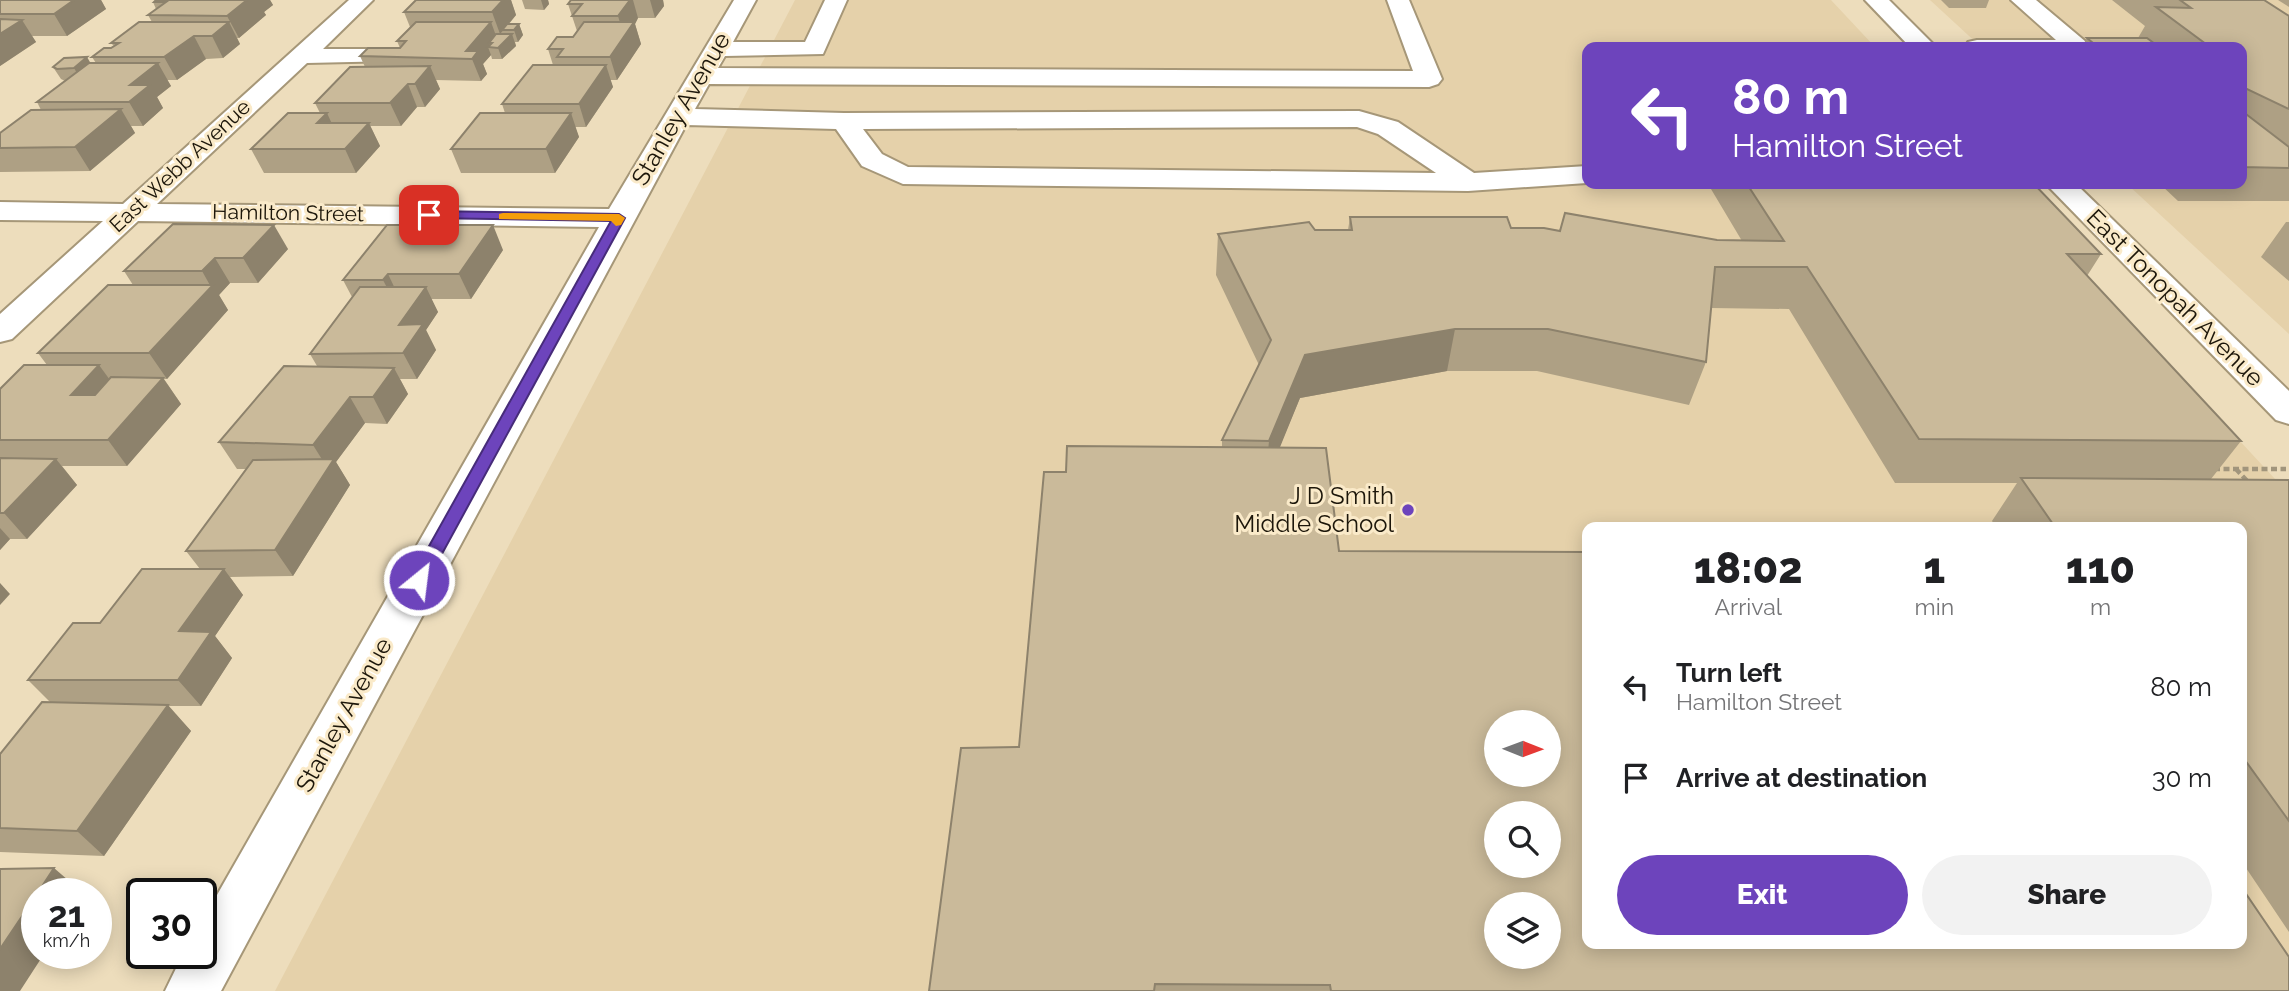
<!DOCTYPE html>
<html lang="en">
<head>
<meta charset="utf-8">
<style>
	:root { --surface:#fff; --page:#f2f2f2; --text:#202124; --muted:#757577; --accent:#6d44bc }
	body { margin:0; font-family:Raleway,sans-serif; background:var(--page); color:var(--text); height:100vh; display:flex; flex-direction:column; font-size:26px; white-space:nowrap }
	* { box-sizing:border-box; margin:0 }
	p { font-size:23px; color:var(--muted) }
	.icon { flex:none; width:38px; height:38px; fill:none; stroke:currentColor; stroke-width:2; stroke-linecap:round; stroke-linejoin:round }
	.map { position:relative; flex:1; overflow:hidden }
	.panel { position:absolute; left:1582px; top:522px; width:665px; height:427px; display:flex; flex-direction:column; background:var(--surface); border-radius:14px; box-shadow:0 4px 18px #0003 }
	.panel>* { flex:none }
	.hud { position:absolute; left:1582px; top:42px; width:665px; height:147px; border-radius:14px; box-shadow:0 4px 18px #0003; background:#6d44bc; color:#fff; overflow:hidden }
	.needle { width:46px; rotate:91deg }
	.controls { position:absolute; left:1484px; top:710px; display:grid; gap:14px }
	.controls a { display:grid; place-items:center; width:77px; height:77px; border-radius:50%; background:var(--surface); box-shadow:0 4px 18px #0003; font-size:35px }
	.speed { position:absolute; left:21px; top:878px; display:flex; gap:14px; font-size:35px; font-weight:700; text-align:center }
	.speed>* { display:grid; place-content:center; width:91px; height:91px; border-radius:50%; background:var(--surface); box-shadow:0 4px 18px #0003; line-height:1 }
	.speed small { font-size:18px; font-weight:400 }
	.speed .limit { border:4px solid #111; border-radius:10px; background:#fff; color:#111 }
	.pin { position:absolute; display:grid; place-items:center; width:60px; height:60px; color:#fff; margin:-30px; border-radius:14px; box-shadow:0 4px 10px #0006 }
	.me { position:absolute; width:77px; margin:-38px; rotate:29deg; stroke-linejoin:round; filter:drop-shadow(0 0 5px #0008) }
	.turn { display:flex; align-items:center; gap:24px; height:147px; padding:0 35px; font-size:32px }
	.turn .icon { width:91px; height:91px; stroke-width:2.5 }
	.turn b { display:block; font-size:49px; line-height:60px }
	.eta { display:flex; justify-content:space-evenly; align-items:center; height:119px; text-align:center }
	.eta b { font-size:42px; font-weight:800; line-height:49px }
	.cta { display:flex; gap:14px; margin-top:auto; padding:14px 35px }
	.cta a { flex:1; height:80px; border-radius:42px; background:var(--accent); color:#fff; font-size:28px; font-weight:800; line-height:80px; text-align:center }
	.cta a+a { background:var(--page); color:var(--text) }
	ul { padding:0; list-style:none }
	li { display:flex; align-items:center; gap:21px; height:91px; padding:0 35px }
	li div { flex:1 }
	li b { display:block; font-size:26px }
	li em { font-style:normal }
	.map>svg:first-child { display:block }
	.built { fill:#e5d1aa; fill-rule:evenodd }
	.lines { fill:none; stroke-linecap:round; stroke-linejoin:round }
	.minor-casing { stroke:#a69778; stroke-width:4 }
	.path { stroke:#a1957c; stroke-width:4.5; stroke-dasharray:6 3.5; stroke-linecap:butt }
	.minor { fill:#fff; fill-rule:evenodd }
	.wall { fill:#aea084 }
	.shaded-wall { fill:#8d826c }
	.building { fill:#caba9a; stroke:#8d826c; stroke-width:2; fill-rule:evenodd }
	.route { fill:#6d44bc; stroke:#472c7a; stroke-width:2 }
	.slow { fill:#f59e0b }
	.poi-dot { fill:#6d44bc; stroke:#faeac9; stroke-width:2.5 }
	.labels { text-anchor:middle; stroke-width:6; stroke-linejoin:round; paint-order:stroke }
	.far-street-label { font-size:21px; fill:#1c160a; stroke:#faeac9 }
	.street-label { font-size:24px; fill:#1c160a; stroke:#faeac9 }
	.poi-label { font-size:24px; fill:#1c160a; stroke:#faeac9; text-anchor:end }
</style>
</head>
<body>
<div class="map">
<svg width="2289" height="991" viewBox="0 0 2289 991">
	<rect width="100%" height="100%" fill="#edddbc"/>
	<g class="built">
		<path d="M795,0H1831L1875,47H1587V184H2002L2289,494V991H275ZM1587,527H2242V943H1587ZM1496,723H1549V775H1496ZM1496,814H1549V866H1496ZM1496,905H1549V957H1496Z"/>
		<polygon points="1930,0 2289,0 2289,334 2127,184 2242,184 2242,47 1981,47"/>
	</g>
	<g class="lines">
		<defs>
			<g id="minor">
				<path d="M349,0H373L323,49H387L396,51L399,56L396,61L307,63L157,204L609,209L734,0H756L733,42H805L825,0H847L823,54L725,56L718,68L1413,71L1387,0H1409L1442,79L1438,84L1429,87L709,84L695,109L844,113L1359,111L1398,122L1474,173L1587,166V183L1468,191L903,184L862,166L836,129L686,125L221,991H165L183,954H201V923L599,227L138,221L12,339L0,342V314L103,221L0,220V202L123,204ZM1357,127L1378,134L1436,173L908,167L882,154L863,129Z"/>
				<polygon points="1865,0 1889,0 1936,47 1910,47"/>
				<polygon points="2011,0 2036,0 2092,47 1965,47 1968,42 1977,40 2056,40"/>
				<polygon points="2046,184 2076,184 2289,391 2289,424 2276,420"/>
			</g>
		</defs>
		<use href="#minor" class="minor-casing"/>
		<g class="path">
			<polyline points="2214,469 2286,469"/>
			<polyline points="2236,469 2249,483"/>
		</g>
		<use href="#minor" class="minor"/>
	</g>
	<g class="wall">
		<polygon points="0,0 101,0 106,9 67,36 32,36 36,42 0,66"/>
		<polygon points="156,0 270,0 273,5 264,12 266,15 239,38 237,38 240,44 223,58 206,59 177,80 167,80 171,86 157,97 163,108 143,126 131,126 135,133 90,171 0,172 0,133 41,110 37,102 65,81 61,79 53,67 96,63 92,57 114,46 111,43 152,22 148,15 156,9 153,2"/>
		<polygon points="416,0 511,0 516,15 509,24 519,24 523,35 518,42 515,42 516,46 502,59 492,59 491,55 483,64 487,74 481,81 436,80 440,89 425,107 417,107 401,126 370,126 380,146 356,173 264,173 251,149 320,113 315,103 365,67 360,56 400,48 397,41 410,27 404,12"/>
		<polygon points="522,0 548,0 549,4 544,10 525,9"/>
		<polygon points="571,0 663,0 664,6 655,18 638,18 635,24 641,44 617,80 610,80 613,87 586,127 575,127 579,137 555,173 461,173 451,149 505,113 502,104 553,65 548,49 573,37 577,31 568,4"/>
		<polygon points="1941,0 1989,0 1986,8 1949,8"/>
		<polygon points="2112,0 2264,0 2289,16 2289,201 2178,201 2160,184 2242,184 2242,47 2052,47 2054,43 2084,43 2087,38 2138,38 2145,26"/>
		<polygon points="2278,0 2289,0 2289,7"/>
		<polygon points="1708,184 2034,184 2101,254 2087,276 2241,441 2211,479 2289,480 2289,932 2242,862 2242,527 1996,527 1992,521 2017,483 1895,483 1789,309 1711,308 1706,362 1689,405 1537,371 1447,371 1300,398 1279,448 1339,551 2289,991 929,991 1019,747 1066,472 1222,447 1222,440 1259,365 1216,275 1218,234 1315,230 1348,230 1350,217 1717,240 1742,241"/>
		<polygon points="2286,222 2289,222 2289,281 2261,257"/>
		<polygon points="173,224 288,249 258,283 230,283 219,295 228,310 167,379 164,379 181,404 127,466 62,466 77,485 27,539 10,539 0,550 0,389 47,365 38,353 133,285 124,271"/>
		<polygon points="503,250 471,299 431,299 438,312 426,330 436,350 417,379 400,379 408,394 387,424 365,423 336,462 350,485 293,576 230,577 243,595 215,636 232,658 201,706 168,706 191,731 104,856 0,852 0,754 50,702 28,680 100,623 200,569 186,551 246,469 237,469 219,442 317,366 310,354 352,297 343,280"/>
	</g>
	<g class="shaded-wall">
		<polygon points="74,0 101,0 106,9 67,36 54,14"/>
		<polygon points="247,0 270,0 273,5 264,12 266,15 239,38 227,16"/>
		<polygon points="495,0 511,0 516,15 500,34 492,12"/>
		<polygon points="541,0 548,0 549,4 544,10"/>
		<polygon points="630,0 633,0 638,18 635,24 641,44 617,80 610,57 624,36 618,16"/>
		<polygon points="650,0 663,0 664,6 655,18"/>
		<polygon points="22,20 36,42 0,66 0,34"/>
		<polygon points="229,22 240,44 223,58 212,36"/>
		<polygon points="491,22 499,44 489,43 490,47 488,47 491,55 483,64 487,74 481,81 472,59 466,51"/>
		<polygon points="519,24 523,35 518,42 514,30"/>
		<polygon points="512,34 516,46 502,59 498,48"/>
		<polygon points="194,36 206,59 177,80 164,57"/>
		<polygon points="87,57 94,69 81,80 74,68"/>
		<polygon points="158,63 171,86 157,97 163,108 143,126 129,102 130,85"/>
		<polygon points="606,65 613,87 586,127 579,104"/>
		<polygon points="430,66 440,89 425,107 415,84"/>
		<polygon points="408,84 417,107 401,126 390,103"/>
		<polygon points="121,109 135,133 90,171 75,147"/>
		<polygon points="327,113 338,137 317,123"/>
		<polygon points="571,113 579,137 555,173 546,149"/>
		<polygon points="369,123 380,146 356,173 345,149"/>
		<polygon points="274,225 288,249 258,283 243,258"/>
		<polygon points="493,225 503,250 471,299 459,274"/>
		<polygon points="215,258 230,283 219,295 228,310 167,379 149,353 211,287 202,271"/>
		<polygon points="388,274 400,299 396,305 383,280"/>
		<polygon points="426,287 438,312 426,330 436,350 417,379 403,353 399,325"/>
		<polygon points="1455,329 1447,371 1300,398 1265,484 1269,441 1305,355"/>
		<polygon points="99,365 118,391 91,421 71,395"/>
		<polygon points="394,368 408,394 387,424 373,397"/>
		<polygon points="163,378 181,404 127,466 108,440"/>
		<polygon points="350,397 365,423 336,462 350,485 293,576 275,550 328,469 313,445"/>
		<polygon points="56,459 77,485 27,539 4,513"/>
		<polygon points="0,528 10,539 0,550"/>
		<polygon points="224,569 243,595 215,636 232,658 201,706 178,680 179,631"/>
		<polygon points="0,583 10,594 0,605"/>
		<polygon points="168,705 191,731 104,856 77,831"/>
		<polygon points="54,868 83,893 82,894 37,894"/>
		<polygon points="37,895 37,954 44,954 20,991 0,991 0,949"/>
	</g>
	<g class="building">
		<polygon points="0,0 74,0 54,14 0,14"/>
		<polygon points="156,0 247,0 227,16 148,15 166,2 154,2"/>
		<polygon points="416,0 503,0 492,12 404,12"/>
		<polygon points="571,0 630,0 618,16 572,16 582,4 568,4"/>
		<polygon points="2180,0 2264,0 2289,16 2289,109 2245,88 2242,89 2242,47 2210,47 2156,7 2191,8"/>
		<polygon points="0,19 22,20 0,34"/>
		<polygon points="139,22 229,22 212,36 194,36 164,57 92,57 104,48 111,48 119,43 111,43"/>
		<polygon points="416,22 491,22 466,51 478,51 472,59 360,56 368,48 400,48 406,41 397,41"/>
		<polygon points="584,22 634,22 610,57 557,57 563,49 548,49 557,37 573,37"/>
		<polygon points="507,24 519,24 514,30 502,30"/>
		<polygon points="496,34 512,34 498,48 488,47 492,43 489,43"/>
		<polygon points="2087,38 2147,38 2159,47 2059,47 2054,43 2093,43"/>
		<polygon points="87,57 74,68 57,69 53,67 64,58"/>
		<polygon points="89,63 158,63 130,85 150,85 129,102 37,102"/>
		<polygon points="533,65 606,65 579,104 502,104"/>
		<polygon points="430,66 415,84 408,84 390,103 315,103 350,67"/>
		<polygon points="121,109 75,147 0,148 0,133 31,110"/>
		<polygon points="2242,111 2289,147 2289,168 2242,167"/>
		<polygon points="288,113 327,113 317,123 369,123 345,149 251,149"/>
		<polygon points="480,113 571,113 546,149 451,149"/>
		<polygon points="1747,184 2034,184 2101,254 2067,254 2241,441 1919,439 1807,267 1715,267 1706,362 1548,329 1455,329 1305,355 1269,441 1222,440 1271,340 1218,234 1309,222 1315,230 1352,230 1350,217 1507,217 1511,228 1544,228 1560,231 1565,213 1717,240 1784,241"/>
		<polygon points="173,224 274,225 243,258 215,258 202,271 124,271"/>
		<polygon points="387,225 493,225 459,274 388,274 383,280 343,280"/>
		<polygon points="108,285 213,285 149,353 38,353"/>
		<polygon points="360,287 426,287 399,325 423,324 403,353 310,354"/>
		<polygon points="24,365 99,365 71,395 95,395 111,377 163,378 108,440 0,440 0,389"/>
		<polygon points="284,366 394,368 373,397 350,397 313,445 219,442"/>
		<path d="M1067,446L1326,448L1339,551L1587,552V943H2242V888L2289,957V991H1331L1330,985L1155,984L1154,991H929L961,748L1019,747L1044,472H1066ZM1496,723H1549V775H1496ZM1496,814H1549V866H1496ZM1496,905H1549V957H1496Z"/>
		<polygon points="0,458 56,459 4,513 0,513"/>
		<polygon points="334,459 275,550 186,551 253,460"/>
		<polygon points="2021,478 2289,480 2289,821 2242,756 2242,527 2055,527"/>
		<polygon points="142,569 224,569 179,631 211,632 178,680 28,680 73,623 100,623"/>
		<polygon points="42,702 168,705 77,831 0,828 0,754"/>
		<polygon points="54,868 37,894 0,949 0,869"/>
	</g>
	<polygon class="route" points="429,211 619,214 625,218 425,585 413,585 410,580 611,221 425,218 423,215"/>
	<polygon class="slow" points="503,213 619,214 625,218 621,225 616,226 611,221 499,219 499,214"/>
	<circle class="poi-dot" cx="1408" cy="510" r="7"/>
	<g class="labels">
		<g class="far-street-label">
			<text transform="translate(180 166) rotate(-43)" y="7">East Webb Avenue</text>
			<text transform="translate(288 213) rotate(1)" y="7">Hamilton Street</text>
		</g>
		<g class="street-label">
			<text transform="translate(681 109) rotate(-60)" y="8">Stanley Avenue</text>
			<text transform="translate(2175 298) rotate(45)" y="8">East Tonopah Avenue</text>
			<text transform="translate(344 715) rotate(-61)" y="8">Stanley Avenue</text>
		</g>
		<g class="poi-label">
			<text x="1394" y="504">J D Smith<tspan x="1394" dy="28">Middle School</tspan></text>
		</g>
	</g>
</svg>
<div class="controls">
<a><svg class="needle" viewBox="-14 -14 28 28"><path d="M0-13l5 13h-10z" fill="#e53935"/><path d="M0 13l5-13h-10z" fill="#757577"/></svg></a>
<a><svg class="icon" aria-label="search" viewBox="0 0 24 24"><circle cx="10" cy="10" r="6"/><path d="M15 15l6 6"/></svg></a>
<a><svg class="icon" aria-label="layers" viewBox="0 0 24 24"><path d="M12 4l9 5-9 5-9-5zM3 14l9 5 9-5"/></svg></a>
</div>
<div class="speed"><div>21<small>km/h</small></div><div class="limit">30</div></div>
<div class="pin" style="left:429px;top:215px;background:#d93025"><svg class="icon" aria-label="arrive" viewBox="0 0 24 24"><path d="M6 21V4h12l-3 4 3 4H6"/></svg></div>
<svg class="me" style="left:419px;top:580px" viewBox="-20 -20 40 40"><circle r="17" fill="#6d44bc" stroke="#fff" stroke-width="3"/><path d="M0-11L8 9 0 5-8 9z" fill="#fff"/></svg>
<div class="hud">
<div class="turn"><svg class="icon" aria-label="left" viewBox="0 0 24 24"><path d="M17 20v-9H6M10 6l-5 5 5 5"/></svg><div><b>80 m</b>Hamilton Street</div></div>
</div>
<section class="panel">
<div class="eta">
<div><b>18:02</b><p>Arrival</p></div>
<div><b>1</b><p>min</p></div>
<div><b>110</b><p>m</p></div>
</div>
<ul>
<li><svg class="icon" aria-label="left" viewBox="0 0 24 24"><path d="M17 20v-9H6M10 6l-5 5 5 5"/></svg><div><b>Turn left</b><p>Hamilton Street</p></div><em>80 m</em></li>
<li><svg class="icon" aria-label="arrive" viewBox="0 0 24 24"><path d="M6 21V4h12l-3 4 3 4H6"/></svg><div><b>Arrive at destination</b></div><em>30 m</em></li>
</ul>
<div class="cta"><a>Exit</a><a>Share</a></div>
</section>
</div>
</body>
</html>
